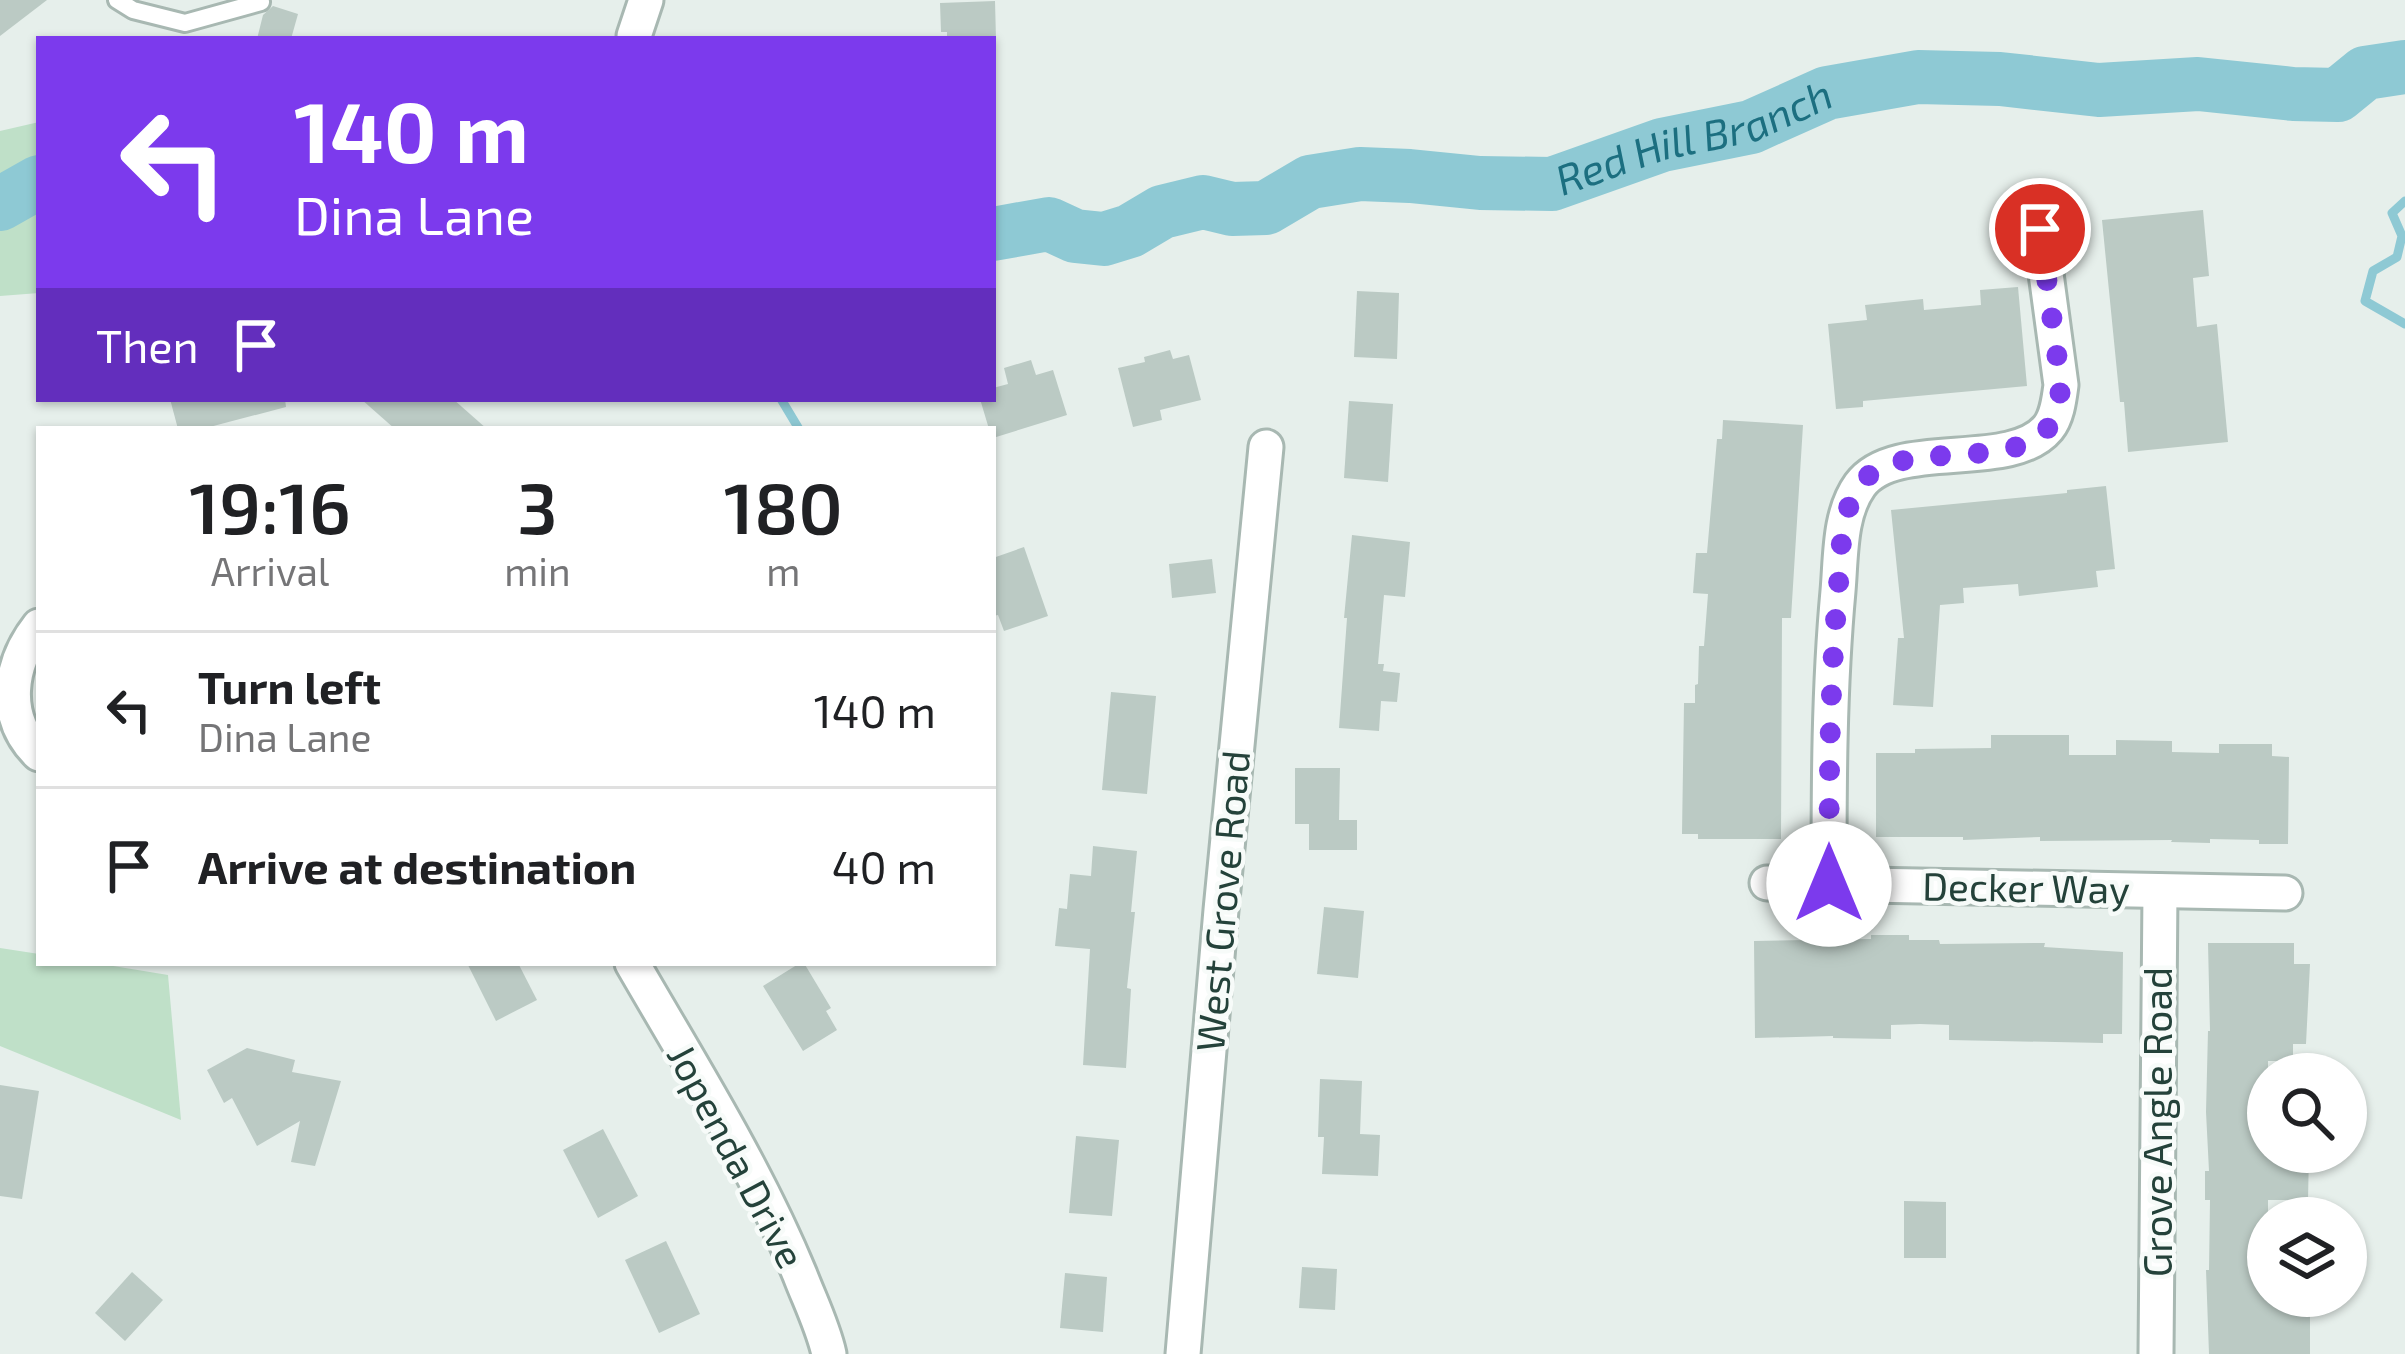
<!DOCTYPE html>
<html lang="en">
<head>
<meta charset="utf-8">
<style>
	:root { --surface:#fff; --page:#f2f2f2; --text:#202124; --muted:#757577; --line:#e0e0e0 }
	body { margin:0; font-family:"Exo 2",sans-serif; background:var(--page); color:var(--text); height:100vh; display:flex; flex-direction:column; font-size:45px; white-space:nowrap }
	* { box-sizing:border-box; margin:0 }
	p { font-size:39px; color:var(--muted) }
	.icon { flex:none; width:66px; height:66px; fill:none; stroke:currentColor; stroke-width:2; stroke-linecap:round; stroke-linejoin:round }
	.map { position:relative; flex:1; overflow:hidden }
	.details { position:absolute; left:36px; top:426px; width:960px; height:540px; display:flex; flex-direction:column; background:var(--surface); border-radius:0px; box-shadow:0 3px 9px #0004 }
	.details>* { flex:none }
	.hud { position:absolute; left:36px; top:36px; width:960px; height:366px; border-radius:0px; box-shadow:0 3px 9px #0004; background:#7c3aed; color:#fff; overflow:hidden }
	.fabs { position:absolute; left:2247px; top:1053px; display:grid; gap:24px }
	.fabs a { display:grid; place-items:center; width:120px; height:120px; border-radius:50%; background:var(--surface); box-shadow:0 3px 9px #0004; font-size:60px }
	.pin { position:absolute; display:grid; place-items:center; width:102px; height:102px; color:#fff; margin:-51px; border:6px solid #fff; border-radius:50%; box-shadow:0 3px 12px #0007 }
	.me { position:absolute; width:132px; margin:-66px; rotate:0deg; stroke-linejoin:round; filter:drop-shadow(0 0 9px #0008) }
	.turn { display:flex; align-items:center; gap:42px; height:252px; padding:0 60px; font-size:54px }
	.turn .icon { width:156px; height:156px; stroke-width:2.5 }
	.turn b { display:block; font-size:84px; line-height:102px }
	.then { display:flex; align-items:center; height:114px; padding:0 60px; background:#0003; gap:24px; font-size:45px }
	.eta { display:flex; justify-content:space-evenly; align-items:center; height:204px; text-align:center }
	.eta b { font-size:72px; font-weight:600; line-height:84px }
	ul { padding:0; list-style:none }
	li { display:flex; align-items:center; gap:36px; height:156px; padding:0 60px; border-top:3px solid var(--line) }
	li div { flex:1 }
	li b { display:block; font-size:45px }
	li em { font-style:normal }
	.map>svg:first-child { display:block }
	.green { fill:#bfe0c8 }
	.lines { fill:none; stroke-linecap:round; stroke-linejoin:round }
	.stream { stroke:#8ec9d4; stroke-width:9 }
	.river { stroke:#8ec9d4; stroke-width:54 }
	.building { fill:#bbcac4 }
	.lane-casing { stroke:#a8b8b2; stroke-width:22 }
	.street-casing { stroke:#a8b8b2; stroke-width:39 }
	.lane { stroke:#fff; stroke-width:16 }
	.street { stroke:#fff; stroke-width:33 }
	.route { stroke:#7c3aed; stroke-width:21; stroke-dasharray:0 37.8 }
	.labels { text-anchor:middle; stroke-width:9; stroke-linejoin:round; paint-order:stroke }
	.street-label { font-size:39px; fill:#24423a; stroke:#f7fbf9 }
	.water-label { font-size:42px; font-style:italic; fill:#1c6f80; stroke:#f7fbf9 }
</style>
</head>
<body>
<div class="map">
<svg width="2405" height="1354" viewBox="0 0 2405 1354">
	<rect width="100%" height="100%" fill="#e6efeb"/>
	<g class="green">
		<polygon points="39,122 39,293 0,296 0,131"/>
		<polygon points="0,948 39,954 39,963 95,963 168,975 181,1120 0,1046"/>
	</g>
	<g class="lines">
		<g class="stream">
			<polyline points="2405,201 2392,213 2402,236 2397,257 2373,271 2365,301 2405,324"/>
			<polyline points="781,399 799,429"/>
		</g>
		<g class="river">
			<polyline points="0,204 39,182"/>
			<path id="s1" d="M993,234L1049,224L1075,236L1104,239L1130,231L1162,212L1203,202L1232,209L1266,208L1310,182L1360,174L1410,176L1480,183L1552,184L1662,145L1751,127L1827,93L1918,77L2000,79L2099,90L2198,84L2293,94L2338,95L2365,73L2405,67"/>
		</g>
	</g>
	<g class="building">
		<polygon points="0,0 47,0 0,36"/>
		<polygon points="995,1 996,39 947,39 947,32 941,32 940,3"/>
		<polygon points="273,6 298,14 291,39 257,39 263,15"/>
		<polygon points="2203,210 2209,276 2193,278 2197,327 2217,324 2228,442 2128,452 2124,402 2120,402 2102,220"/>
		<polygon points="2018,287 2027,386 1863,401 1863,407 1836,409 1828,324 1867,320 1865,305 1923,299 1924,310 1981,305 1980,290"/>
		<polygon points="1357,291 1399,293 1397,359 1354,357"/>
		<polygon points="1170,350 1173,359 1189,355 1201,400 1160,410 1162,420 1133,427 1118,368 1145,362 1144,357"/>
		<polygon points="1031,360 1036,375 1053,370 1067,415 993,438 993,429 989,429 980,399 993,399 993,388 1008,384 1004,368"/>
		<polygon points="170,399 285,399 286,407 202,429 178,429"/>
		<polygon points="361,399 453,399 487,429 395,429"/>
		<polygon points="1349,401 1393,404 1388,482 1344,478"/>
		<polygon points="1723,420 1803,425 1791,618 1782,618 1781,839 1698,839 1698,834 1682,834 1684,703 1695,703 1695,685 1698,684 1699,646 1704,646 1708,594 1693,593 1696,553 1707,553 1717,439 1722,439"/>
		<polygon points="2106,486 2115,569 2096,571 2098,587 2019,596 2018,584 1963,588 1964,603 1940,605 1933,707 1893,705 1898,638 1904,638 1891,510 2067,493 2067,490"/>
		<polygon points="1352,535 1410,542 1405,597 1384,595 1378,664 1384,664 1383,671 1400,673 1397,702 1381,701 1379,731 1339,728 1347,618 1344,618"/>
		<polygon points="1024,547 1048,616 1004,631 998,615 993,616 993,558"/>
		<polygon points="1212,559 1216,593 1172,598 1169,564"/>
		<polygon points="1111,692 1156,696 1147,794 1102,790"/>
		<polygon points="1991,735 2069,735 2069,755 2116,755 2116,740 2172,741 2172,752 2219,753 2219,744 2272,744 2272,756 2289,757 2288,844 2259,844 2259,840 2210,839 2210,843 2171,842 2172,840 2040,841 2040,837 1963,840 1963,837 1876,837 1876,753 1915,753 1915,749 1991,748"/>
		<polygon points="1295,768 1340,768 1339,820 1357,820 1357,850 1309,850 1309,824 1295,824"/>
		<polygon points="1093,846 1137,851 1131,912 1135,912 1127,988 1131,989 1126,1068 1083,1065 1090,949 1055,946 1059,908 1067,909 1070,874 1091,876"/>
		<polygon points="1324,907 1364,911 1358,978 1317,974"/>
		<polygon points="1871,935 1909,935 1909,940 1939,940 1940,944 2045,943 2044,947 2123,952 2122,1034 2103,1034 2103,1043 1949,1040 1949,1025 1920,1024 1891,1025 1891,1039 1833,1038 1833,1036 1755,1038 1754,941 1871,939"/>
		<polygon points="2208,943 2294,943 2294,964 2310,964 2306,1044 2293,1044 2293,1061 2268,1061 2268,1152 2309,1152 2308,1200 2268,1200 2268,1296 2306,1296 2306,1299 2310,1299 2310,1354 2209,1354 2206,1270 2209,1270 2210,1200 2205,1200 2205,1171 2209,1171 2206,1112 2208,1031 2210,1031"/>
		<polygon points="467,963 518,963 537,1000 496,1021"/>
		<polygon points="800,963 804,963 831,1008 826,1011 837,1030 803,1051 763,986"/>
		<polygon points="247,1048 295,1060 292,1072 341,1081 315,1166 291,1162 300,1121 257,1146 232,1098 224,1103 207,1070"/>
		<polygon points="1320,1079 1362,1081 1360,1134 1380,1135 1378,1176 1322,1174 1324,1137 1318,1137"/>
		<polygon points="0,1085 39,1091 22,1199 0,1196"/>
		<polygon points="603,1129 638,1196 598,1218 563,1150"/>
		<polygon points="1076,1136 1119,1140 1112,1216 1069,1213"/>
		<polygon points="1904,1201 1946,1202 1946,1258 1904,1258"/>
		<polygon points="666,1241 700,1314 659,1333 625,1260"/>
		<polygon points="1302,1267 1337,1269 1335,1310 1299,1308"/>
		<polygon points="132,1272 163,1300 125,1341 95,1313"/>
		<polygon points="1065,1273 1107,1277 1103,1332 1060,1328"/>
	</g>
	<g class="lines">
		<defs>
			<g id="lane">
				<polyline points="117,0 133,10 185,23 261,2"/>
				<polyline points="2014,255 2044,251"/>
			</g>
			<g id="street">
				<polyline points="634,36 646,0"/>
				<path d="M39,626C9,664 1,717 39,754"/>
				<polyline points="1767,883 2285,893"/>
				<path d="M1829,884C1829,786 1829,689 1838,591C1841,557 1839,514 1860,485C1895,437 2011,473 2048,428C2057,417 2059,400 2061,385L2040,229"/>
				<path d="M632,963C691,1065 755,1166 800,1275C810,1301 823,1327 829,1354"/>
				<polyline points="1183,1354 1221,910 1266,447"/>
				<polyline points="2156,1354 2160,891"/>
			</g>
		</defs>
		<use href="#lane" class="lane-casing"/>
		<use href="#street" class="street-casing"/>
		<use href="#lane" class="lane"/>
		<use href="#street" class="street"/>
	</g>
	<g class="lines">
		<path class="route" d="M1829,884C1829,786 1829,689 1838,591C1841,557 1839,514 1860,485C1894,436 2011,473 2048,428C2057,417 2059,400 2061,386L2040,229"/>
	</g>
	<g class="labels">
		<g class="street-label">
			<text transform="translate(2026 888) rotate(1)" y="14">Decker Way</text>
			<text transform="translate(1223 901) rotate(-85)" y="14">West Grove Road</text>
			<text transform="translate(2158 1122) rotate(-90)" y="14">Grove Angle Road</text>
			<text transform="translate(736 1156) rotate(62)" y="14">Jopenda Drive</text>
		</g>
		<g class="water-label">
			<text dy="15" stroke="none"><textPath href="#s1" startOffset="729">Red Hill Branch</textPath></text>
		</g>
	</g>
</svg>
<div class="fabs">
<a><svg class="icon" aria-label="search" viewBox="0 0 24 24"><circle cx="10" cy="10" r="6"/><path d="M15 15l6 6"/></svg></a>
<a><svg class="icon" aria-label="layers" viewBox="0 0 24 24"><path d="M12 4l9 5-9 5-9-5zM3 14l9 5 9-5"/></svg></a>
</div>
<div class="pin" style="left:2040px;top:229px;background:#d93025"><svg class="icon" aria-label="arrive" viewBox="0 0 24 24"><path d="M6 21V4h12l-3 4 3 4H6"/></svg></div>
<svg class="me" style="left:1829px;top:884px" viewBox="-20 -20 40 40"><circle r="19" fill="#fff"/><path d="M0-13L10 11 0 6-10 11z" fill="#7c3aed"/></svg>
<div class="hud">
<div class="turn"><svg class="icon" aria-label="left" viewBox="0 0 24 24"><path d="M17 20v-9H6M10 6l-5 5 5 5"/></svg><div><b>140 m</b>Dina Lane</div></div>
<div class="then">Then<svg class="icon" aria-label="arrive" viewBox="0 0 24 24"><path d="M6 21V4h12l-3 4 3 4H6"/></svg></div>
</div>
<section class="details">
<div class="eta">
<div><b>19:16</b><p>Arrival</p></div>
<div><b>3</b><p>min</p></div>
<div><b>180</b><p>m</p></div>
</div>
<ul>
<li><svg class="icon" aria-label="left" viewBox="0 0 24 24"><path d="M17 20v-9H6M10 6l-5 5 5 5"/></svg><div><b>Turn left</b><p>Dina Lane</p></div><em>140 m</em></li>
<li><svg class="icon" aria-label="arrive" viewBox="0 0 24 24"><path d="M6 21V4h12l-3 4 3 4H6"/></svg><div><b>Arrive at destination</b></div><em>40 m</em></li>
</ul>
</section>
</div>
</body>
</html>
